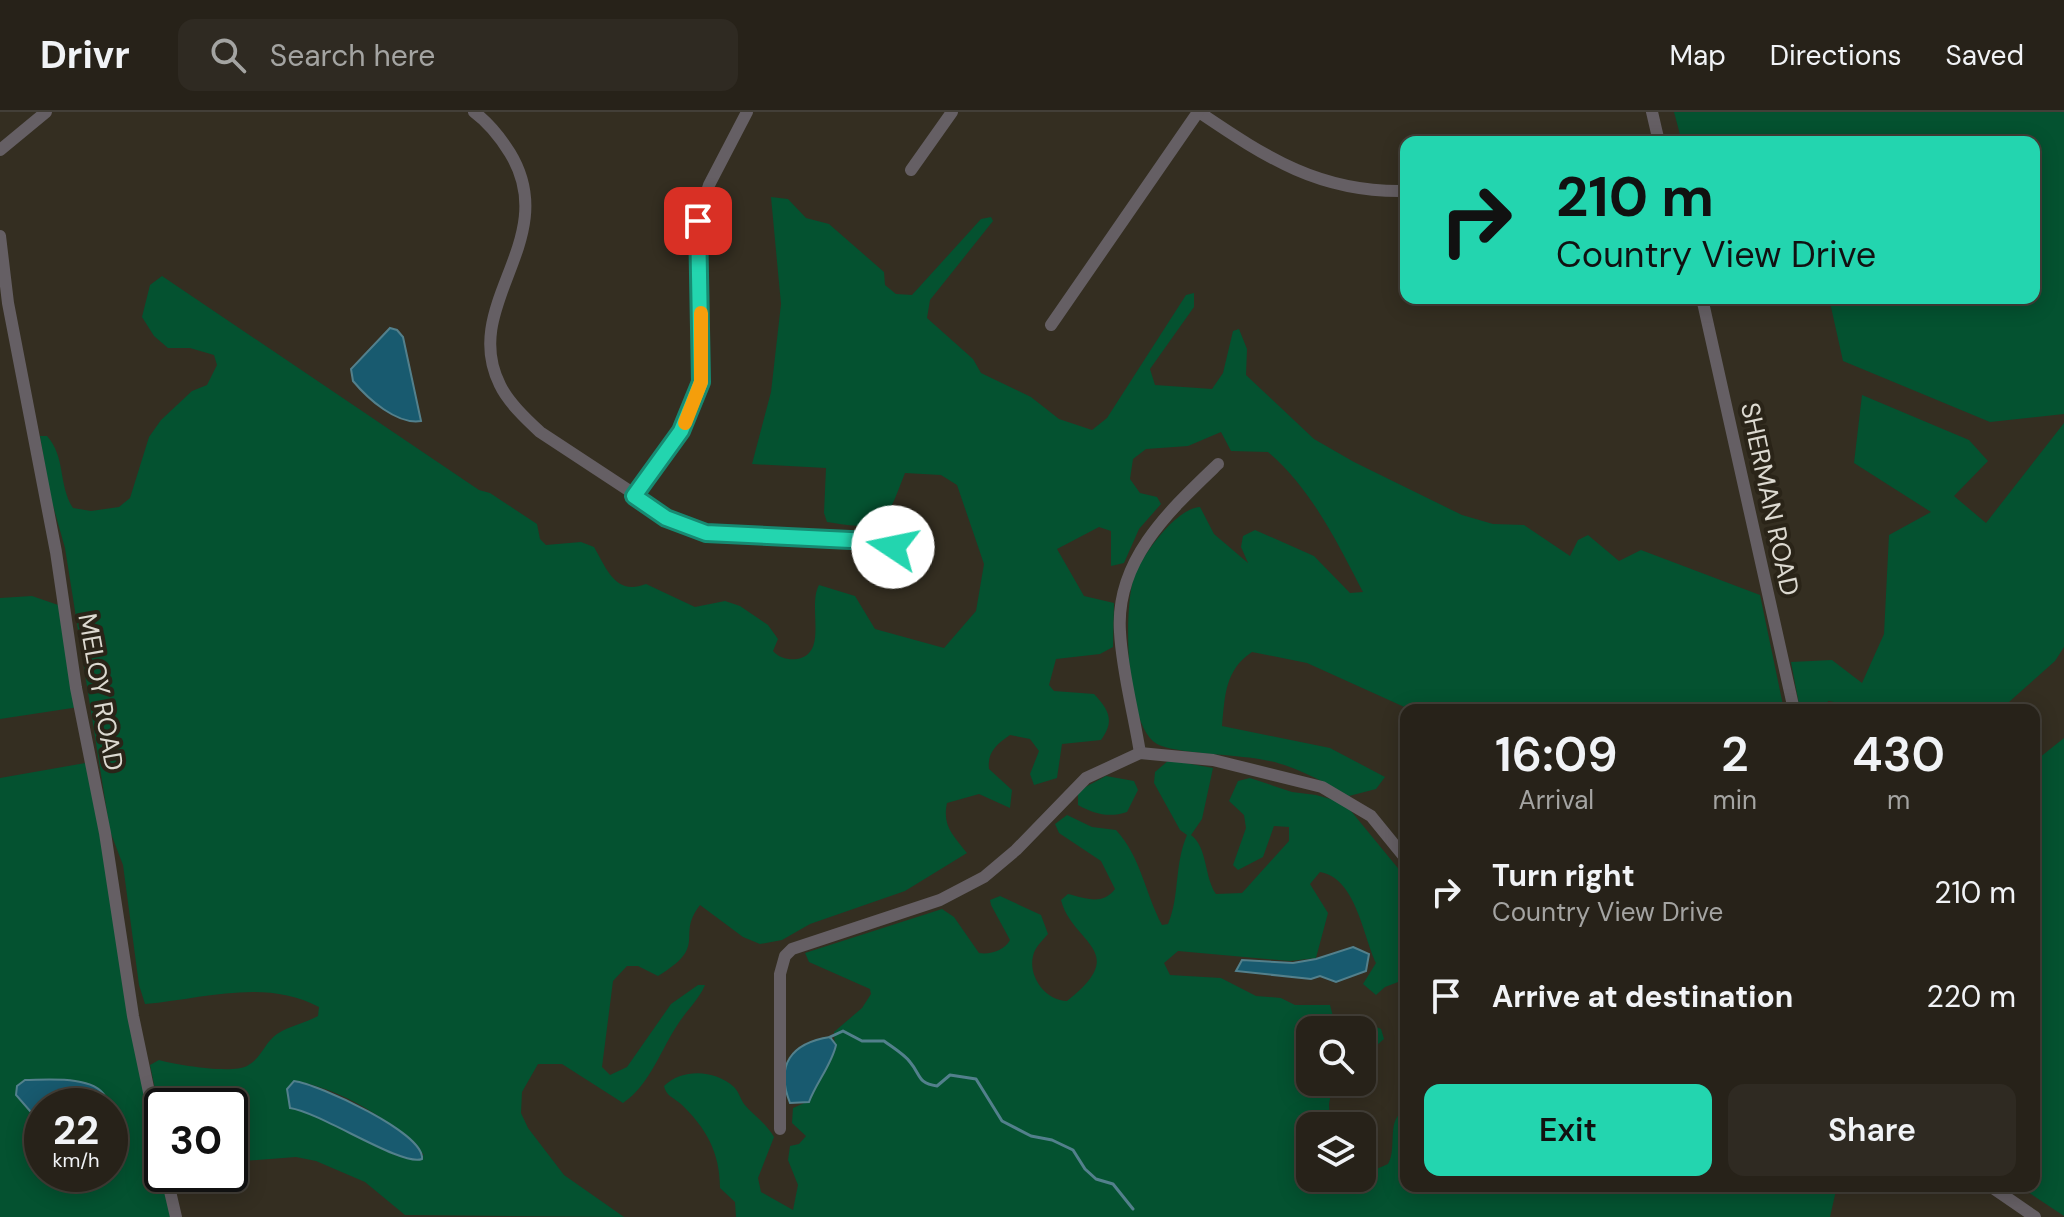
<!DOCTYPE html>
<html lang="en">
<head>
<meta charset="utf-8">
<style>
	:root { --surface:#272219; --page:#2f2a22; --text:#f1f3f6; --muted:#a4a4a2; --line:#433f38; --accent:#23d5af }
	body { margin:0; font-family:"DM Sans",sans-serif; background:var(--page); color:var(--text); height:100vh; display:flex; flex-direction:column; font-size:30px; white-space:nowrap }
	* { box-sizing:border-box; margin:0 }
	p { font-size:26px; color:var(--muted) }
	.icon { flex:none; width:44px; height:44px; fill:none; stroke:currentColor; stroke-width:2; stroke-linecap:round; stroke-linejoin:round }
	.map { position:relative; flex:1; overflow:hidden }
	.details { position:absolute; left:1400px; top:592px; width:640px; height:488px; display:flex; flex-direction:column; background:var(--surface); border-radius:16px; box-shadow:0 4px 20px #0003,0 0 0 2px var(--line) }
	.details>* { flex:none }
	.guide { position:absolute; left:1400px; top:24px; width:640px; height:168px; border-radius:16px; box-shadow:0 4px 20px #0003,0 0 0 2px var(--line); background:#23d5af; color:#111; overflow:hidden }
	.fabs { position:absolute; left:1296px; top:904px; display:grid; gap:16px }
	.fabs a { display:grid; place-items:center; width:80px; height:80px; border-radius:16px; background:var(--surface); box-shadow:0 4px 20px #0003,0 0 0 2px var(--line); font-size:40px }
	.speed { position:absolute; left:24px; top:976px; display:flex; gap:16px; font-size:40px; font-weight:700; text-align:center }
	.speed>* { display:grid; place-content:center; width:104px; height:104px; border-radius:50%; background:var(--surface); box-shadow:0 4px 20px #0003,0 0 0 2px var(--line); line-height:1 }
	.speed small { font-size:20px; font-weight:400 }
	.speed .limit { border:4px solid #111; border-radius:12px; background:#fff; color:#111 }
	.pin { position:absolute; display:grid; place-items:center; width:68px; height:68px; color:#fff; margin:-34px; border-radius:16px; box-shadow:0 4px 12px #0006 }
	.me { position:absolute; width:88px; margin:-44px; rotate:281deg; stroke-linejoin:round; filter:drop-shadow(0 0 6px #0008) }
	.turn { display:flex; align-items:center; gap:28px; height:168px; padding:0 24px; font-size:36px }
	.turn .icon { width:104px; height:104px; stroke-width:2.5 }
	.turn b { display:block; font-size:56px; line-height:68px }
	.eta { display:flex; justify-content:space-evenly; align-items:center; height:136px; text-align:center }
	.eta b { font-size:48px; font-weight:600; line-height:56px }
	.cta { display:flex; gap:16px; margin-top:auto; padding:16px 24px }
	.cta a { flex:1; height:92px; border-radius:16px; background:var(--accent); color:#111; font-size:32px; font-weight:600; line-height:92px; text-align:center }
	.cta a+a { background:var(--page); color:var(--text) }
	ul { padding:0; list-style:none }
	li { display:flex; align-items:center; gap:24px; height:104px; padding:0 24px }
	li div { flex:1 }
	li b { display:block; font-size:30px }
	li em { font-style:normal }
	header { display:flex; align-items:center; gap:48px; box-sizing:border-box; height:112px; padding:0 40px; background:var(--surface); border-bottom:2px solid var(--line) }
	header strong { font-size:38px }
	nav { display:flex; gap:44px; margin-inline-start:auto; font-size:28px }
	.search { width:560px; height:72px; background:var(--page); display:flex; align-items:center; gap:20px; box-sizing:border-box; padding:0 28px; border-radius:16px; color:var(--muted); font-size:30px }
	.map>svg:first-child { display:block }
	.green { fill:#045230; fill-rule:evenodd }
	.water { fill:#185a6f; stroke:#53808c; stroke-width:2 }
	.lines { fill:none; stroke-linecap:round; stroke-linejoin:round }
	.stream { stroke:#53808c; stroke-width:3 }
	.minor { stroke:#655f64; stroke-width:12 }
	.route-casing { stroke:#178a72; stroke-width:20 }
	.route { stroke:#23d5af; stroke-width:14 }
	.slow { stroke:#f59e0b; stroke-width:14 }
	.labels { text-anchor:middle; stroke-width:8; stroke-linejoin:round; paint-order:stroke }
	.street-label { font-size:26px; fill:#dcd9d0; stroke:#2a2418 }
</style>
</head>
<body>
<header>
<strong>Drivr</strong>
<div class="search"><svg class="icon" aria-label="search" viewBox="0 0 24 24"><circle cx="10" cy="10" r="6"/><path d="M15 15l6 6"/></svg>Search here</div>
<nav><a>Map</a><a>Directions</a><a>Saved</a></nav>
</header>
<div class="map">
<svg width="2064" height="1105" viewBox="0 0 2064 1105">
	<rect width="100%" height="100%" fill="#342e21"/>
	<g class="green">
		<polygon points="1674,0 2064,0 2064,302 1990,310 1843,249 1829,186 2034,186 2034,30 1682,30"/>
		<path d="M771,85L788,87L806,106L829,112L884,160L885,173L896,182L912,183L981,107L991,105L993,109L930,188L927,206L973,247L981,261L1031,285L1059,307L1092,318L1107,306L1186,183L1194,181V195L1150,257L1155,273L1212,277L1223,261L1233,219L1239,217L1247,237L1246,263L1314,327L1354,350L1462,403L1493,412L1524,413L1570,444L1578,428L1588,423L1619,449L1641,438L1760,483L1784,598H1411L1307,551L1252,540C1225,558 1225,583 1222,614L1330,636L1385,665L1376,677L1349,684C1320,668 1292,652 1259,647C1238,643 1172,641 1157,632C1125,613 1124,502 1133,468C1140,445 1176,396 1200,395L1214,422L1248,451L1241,435L1243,424L1255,418L1314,444L1350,481L1363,480C1338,432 1311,376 1268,340L1231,339L1221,320L1188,334L1146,337L1133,347L1130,367L1140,381L1157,385L1161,392L1139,417L1124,451L1111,454V419L1099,415L1057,437L1084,484L1114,491L1113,535L1100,542L1056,547L1049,573L1054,579L1094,582C1109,598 1115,609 1101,628L1062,632L1057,666L1034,673L1030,662L1039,639L1030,627L1010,623C997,632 987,640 989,657L1012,678L1010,696L979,682L947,691C942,714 953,723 967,741L905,779L810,812L782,828L760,832L743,825L700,793C675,825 710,833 658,864L638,854H627L613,869L602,955L610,963L627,955L671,892L698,873H705C699,887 689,896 680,909C661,936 651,972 623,991L562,952H538L522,980L521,1001L528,1016L564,1063L624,1105L405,1103L365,1070L316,1049L296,1045L230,1050V994H162V1011L150,953L159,948C177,953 231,962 247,954C262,946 264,931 277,922C289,914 305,911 318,904L319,895C265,866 203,887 145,892L139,873L123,753L110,719L65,436L50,383L40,324H47C66,345 58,373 73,396L91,399L119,395L130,386L149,325L161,308L192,279L207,273L217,253L214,243L190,236H168L154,224L142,205L150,173L162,164L479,378L490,381L537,412L540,427L546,433L581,430L594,435C607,457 615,484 646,472L695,495L725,489L740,494L768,513L778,527L773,539C779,546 788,548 797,547C829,542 807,494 819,473L855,484L875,517L944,536L976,499L984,452L957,373L941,363L905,361C885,412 886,420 827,410L824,401L826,356L752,352L771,280L781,192ZM294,969C340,976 393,1008 424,1043L397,1044L319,1004L290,996Z"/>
		<polygon points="1862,283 1969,328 1988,349 1954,384 1986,411 2064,311 2064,535 2055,549 2000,598 1881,598 1828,589 1827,598 1800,598 1791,550 1832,548 1862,571 1884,522 1889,423 1931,400 1854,351"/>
		<polygon points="32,484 64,495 79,595 0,607 0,486"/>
		<polygon points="2064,626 2064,1104 2019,1074 2034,1074 2034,650"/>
		<path d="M1169,648L1213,656L1202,707L1191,723C1208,736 1204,765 1216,782L1242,781L1289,729V715L1274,714L1263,745L1238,758L1233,753L1246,716L1244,703L1229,689L1238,669L1250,666L1292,680L1316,683L1334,688L1351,699L1406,766V867L1385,875L1376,883L1363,872L1376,851C1363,824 1356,766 1320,760L1310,772L1328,801L1316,846L1290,849L1178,839L1164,851L1170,863L1221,866L1256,884L1281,886L1295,893H1330L1334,908C1349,917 1366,909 1381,917L1384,927L1362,946V918H1310V970H1333L1329,992L1330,1014H1310V1066H1362V1053L1372,1059L1388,1052C1398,1035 1385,1006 1406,998V1074H1837L1830,1105H736L735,1090L720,1076C720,1040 706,1016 681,992C673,985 666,984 664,974C683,956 715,958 734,975C739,980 740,986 744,992C754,1004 766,1011 774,1025L758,1066L761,1080L793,1098L798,1073L788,1048L790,1034L799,1032L806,1024L792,1011L793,996L809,989L835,939L834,920L862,896L871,882L870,877L809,850L805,841L942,797L954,805L979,841C990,843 1005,838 1010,828L991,793L990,788L1000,784L1041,803L1048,822C1042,829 1035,835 1033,844C1028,865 1046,889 1067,889C1132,838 1072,832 1061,788L1068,782C1085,786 1102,794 1115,777L1101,749L1059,721L1055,712L1067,703L1092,715L1116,718C1141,745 1145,781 1162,813L1168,812C1180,784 1174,753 1187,723L1180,718L1154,671L1155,660Z"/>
		<path d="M91,650L170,1105H0V666ZM42,994H110V1062H42Z"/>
		<path d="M1106,664L1134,669L1138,678L1127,700C1109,706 1094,702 1078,693V679Z"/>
	</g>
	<g class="water">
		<path d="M390,216L397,218L403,225L421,309C397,313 368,287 353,269L351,257Z"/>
		<polygon points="1353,835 1369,842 1366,859 1336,870 1320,864 1311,867 1236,859 1242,848 1293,851 1316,847"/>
		<path d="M830,925L836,933C832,952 816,971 809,990L790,991C775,953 791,931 830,925Z"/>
		<path d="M25,968C46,968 93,963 105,984L91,994H42V1000L30,999L16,983L17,974Z"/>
		<path d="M294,969C318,972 425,1021 422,1047C402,1055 322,1001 290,996L287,977Z"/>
	</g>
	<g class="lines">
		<path class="stream" d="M830,925L843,919L862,929H884C892,935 904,942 910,950C921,963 917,971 937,974L950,963L976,967L1002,1009L1031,1024L1052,1028L1073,1038L1085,1057L1096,1067L1113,1072L1133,1097"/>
		<g class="minor">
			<path d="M474,0C489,11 500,25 510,41C563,128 459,192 500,273C508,290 526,307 540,320L686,416L706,421L892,430"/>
			<path d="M1199,0C1267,46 1320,81 1406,79"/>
			<polyline points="1652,0 1659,30"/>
			<polyline points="0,38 46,0"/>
			<polyline points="911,58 952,0"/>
			<polyline points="0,124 8,191 56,440 76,576 105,721 133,904 162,1042"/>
			<polyline points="1702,186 1794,598"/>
			<polyline points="1051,213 1198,0"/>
			<polyline points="634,384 681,319 698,282 703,251 698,109 709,73 747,0"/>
			<circle cx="908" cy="431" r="15"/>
			<path d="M1140,641C1134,602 1122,560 1120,520C1115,448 1170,398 1218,352"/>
			<polyline points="780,1017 780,862 785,844 792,837 940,788 984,765 1016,738 1086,666 1140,641 1213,648 1322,675 1371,704 1406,747"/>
			<polyline points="166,1062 176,1105"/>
			<polyline points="1990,1074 2035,1105"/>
		</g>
	</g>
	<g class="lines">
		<defs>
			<polyline id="route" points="698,109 701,270 681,319 634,384 666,406 706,421 892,430 893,435"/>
		</defs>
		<use href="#route" class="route-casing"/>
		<use href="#route" class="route"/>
		<polyline class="slow" points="685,311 701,270 701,201"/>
	</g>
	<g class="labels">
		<g class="street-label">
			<text transform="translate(1770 387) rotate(78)" y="9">SHERMAN ROAD</text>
			<text transform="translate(101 580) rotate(80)" y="9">MELOY ROAD</text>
		</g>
	</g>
</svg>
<div class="fabs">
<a><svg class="icon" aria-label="search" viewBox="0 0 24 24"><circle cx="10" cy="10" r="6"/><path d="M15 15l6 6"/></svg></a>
<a><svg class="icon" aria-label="layers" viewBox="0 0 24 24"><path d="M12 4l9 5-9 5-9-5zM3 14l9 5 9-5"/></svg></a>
</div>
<div class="speed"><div>22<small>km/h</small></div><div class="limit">30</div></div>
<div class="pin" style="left:698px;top:109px;background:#d93025"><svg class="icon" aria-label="arrive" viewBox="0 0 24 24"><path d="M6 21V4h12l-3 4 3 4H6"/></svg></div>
<svg class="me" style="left:893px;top:435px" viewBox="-20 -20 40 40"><circle r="19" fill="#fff"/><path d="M0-13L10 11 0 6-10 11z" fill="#23d5af"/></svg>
<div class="guide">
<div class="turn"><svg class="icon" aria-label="right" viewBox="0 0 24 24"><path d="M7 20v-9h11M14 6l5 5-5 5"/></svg><div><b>210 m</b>Country View Drive</div></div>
</div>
<section class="details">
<div class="eta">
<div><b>16:09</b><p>Arrival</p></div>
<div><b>2</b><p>min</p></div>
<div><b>430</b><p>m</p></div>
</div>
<ul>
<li><svg class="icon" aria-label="right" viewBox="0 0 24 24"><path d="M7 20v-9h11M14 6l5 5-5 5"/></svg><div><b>Turn right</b><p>Country View Drive</p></div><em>210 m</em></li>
<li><svg class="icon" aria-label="arrive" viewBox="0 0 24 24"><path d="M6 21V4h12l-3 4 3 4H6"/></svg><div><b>Arrive at destination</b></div><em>220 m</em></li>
</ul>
<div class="cta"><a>Exit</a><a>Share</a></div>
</section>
</div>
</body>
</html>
